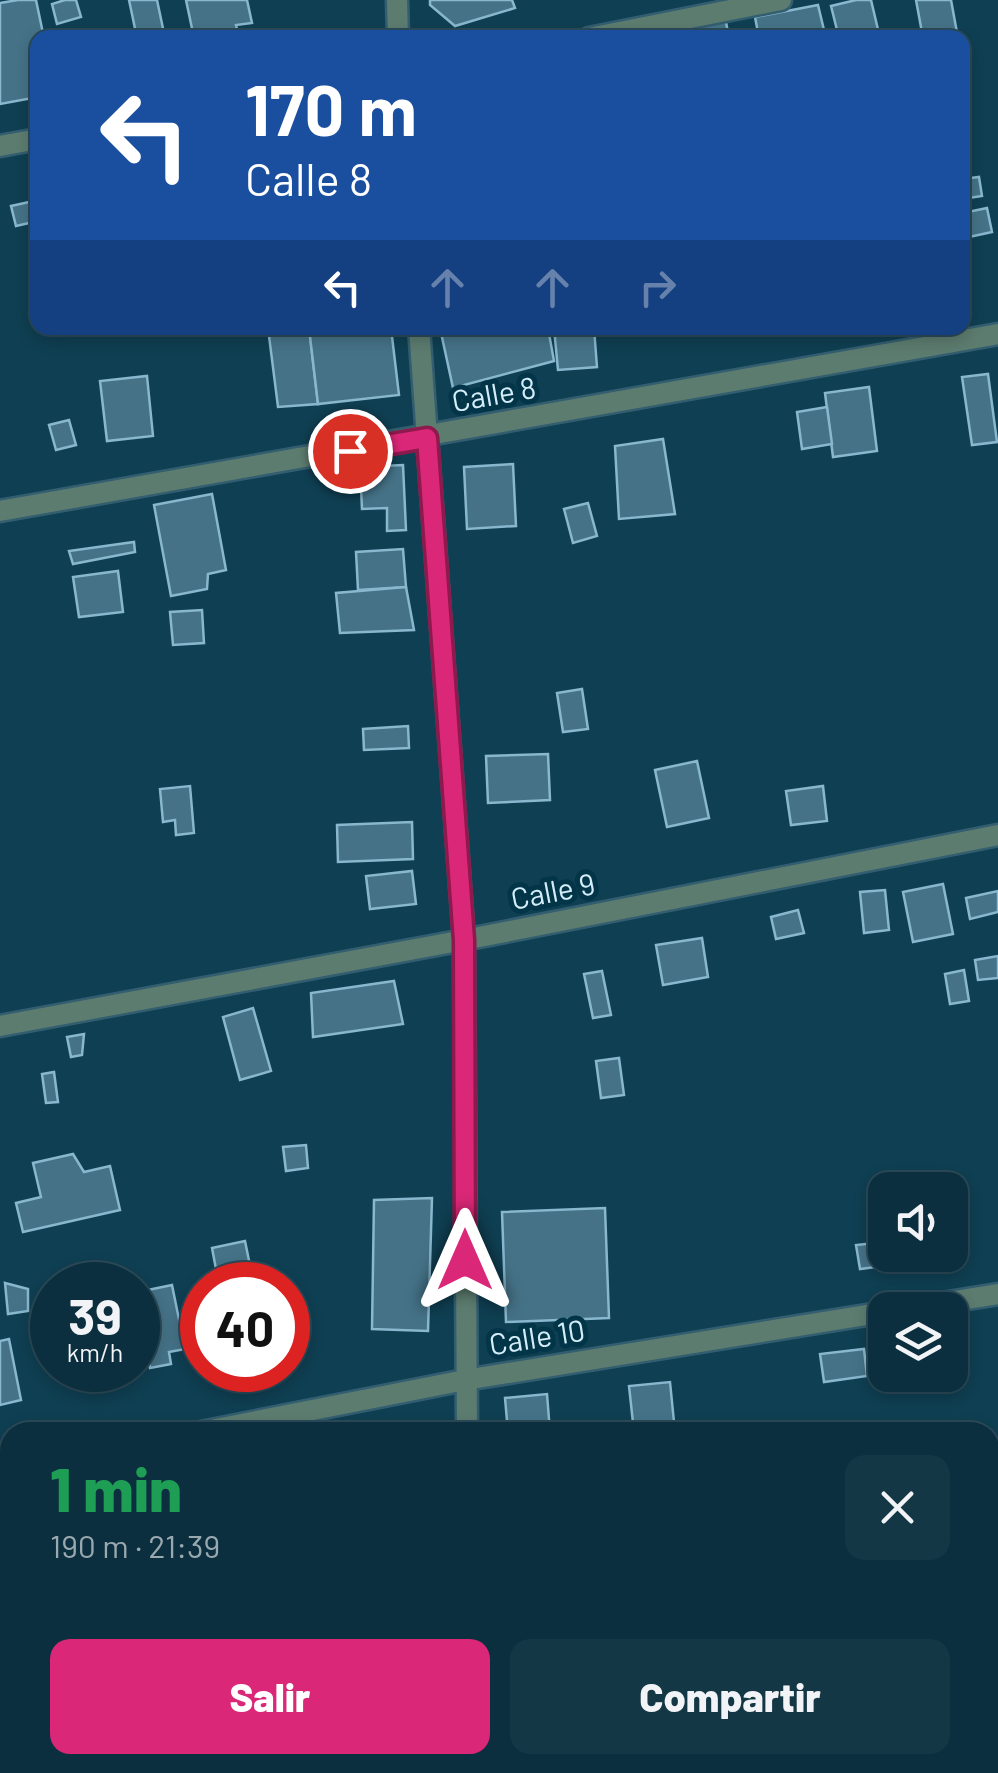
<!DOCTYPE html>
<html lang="es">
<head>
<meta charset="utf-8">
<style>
	:root { --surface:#0b2f3e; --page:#143745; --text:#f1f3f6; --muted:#9aa9b0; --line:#2b4a58; --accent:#db2777 }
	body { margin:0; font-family:Barlow,sans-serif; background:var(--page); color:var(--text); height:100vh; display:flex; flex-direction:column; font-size:38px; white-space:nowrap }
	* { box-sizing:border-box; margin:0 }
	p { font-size:32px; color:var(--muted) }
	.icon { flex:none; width:55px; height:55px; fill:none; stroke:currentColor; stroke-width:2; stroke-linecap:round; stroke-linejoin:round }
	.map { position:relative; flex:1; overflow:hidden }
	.panel { position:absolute; left:0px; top:1422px; width:1000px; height:352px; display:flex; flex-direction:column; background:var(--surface); border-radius:30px 30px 0 0; box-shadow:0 5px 15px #0003,0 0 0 2px var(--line) }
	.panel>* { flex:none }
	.banner { position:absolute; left:30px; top:30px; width:940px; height:305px; border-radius:20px; box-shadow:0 5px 15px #0003,0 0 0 2px var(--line); background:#1a4fa0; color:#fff; overflow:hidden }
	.tools { position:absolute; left:868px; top:1172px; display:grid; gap:20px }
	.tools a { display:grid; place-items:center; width:100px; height:100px; border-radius:20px; background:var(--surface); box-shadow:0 5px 15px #0003,0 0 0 2px var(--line); font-size:50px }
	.speed { position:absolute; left:30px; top:1262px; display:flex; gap:20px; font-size:50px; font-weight:700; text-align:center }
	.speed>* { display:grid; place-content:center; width:130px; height:130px; border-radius:50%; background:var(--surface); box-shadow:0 5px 15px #0003,0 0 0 2px var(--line); line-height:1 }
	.speed small { font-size:25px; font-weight:400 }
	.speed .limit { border:15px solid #d22; background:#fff; color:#111 }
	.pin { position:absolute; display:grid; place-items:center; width:85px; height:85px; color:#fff; margin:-42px; border:5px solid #fff; border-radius:50%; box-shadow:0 2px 10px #0007 }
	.me { position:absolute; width:110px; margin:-55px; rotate:0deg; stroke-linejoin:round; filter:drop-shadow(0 0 8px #0008) }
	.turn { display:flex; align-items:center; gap:35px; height:210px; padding:0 50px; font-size:45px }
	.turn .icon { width:130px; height:130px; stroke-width:2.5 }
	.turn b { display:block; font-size:70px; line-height:85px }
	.lanes { display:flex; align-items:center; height:95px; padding:0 50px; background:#0003; justify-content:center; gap:50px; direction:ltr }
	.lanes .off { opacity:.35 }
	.round { display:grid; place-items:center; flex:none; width:105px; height:105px; border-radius:20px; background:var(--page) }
	.overview { display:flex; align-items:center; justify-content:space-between; height:170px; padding:0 50px }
	h1 { font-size:60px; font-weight:800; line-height:75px; color:#1e9e55 }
	.primary-button { display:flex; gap:20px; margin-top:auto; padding:20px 50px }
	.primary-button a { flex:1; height:115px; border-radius:20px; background:var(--accent); color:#fff; font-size:40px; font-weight:800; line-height:115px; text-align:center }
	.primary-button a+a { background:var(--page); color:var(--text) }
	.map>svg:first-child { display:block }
	.building { fill:#457287; stroke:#88b7ce; stroke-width:2.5 }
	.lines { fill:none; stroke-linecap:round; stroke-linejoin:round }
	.minor-casing { stroke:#335e70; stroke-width:25 }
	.tertiary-casing { stroke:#335e70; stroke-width:25 }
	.minor { stroke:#5c7c6f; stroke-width:20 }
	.tertiary { stroke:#5c7c6f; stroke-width:20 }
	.route-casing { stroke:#8e194d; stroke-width:25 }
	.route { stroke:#db2777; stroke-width:18 }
	.labels { text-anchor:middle; stroke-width:10; stroke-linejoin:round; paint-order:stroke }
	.street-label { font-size:30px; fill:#d5edf8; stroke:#013547 }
</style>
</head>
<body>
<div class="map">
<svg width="998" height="1773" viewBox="0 0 998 1773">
	<rect width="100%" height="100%" fill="#0f3f52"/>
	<g class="building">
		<polygon points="18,0 36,0 44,38 38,38 38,97 0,104 0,3"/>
		<polygon points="65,0 76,0 81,17 57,24 52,4"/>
		<polygon points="129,0 157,0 165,38 137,38"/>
		<polygon points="186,0 247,0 252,23 236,25 239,38 194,38"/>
		<polygon points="430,0 512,0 515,8 455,26 430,5"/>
		<polygon points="856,0 871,0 880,38 839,38 831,6"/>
		<polygon points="916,0 951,0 958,38 923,38"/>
		<polygon points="818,5 824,30 805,34 806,38 759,38 755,17"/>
		<polygon points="726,22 729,38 695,38 694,27"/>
		<polygon points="979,177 982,196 962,199 962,179"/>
		<polygon points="38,200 38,221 16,226 11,206"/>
		<polygon points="987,208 992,232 969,237 963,213"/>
		<polygon points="268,328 309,328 318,404 278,407"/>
		<polygon points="309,328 391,328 399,395 318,404"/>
		<polygon points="440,328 548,328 554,361 453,388"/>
		<polygon points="554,328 594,328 597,367 558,370"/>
		<polygon points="988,374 997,442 972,445 962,377"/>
		<polygon points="147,376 153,436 107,441 100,381"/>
		<polygon points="869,387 877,451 833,457 825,393"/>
		<polygon points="827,407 832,444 802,449 797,412"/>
		<polygon points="69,420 76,445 56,450 49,425"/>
		<polygon points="663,439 675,514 619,519 615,446"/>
		<polygon points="513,464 516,526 467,529 464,467"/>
		<polygon points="403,465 406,530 387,531 387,508 362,509 360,467"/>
		<polygon points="212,494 226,570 208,574 207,589 171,596 154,505"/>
		<polygon points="588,503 597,536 573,543 564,509"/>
		<polygon points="134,542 135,552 73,564 69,551"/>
		<polygon points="403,549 406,587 358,590 356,552"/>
		<polygon points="118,571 123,612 79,617 73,577"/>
		<polygon points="406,587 414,630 340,633 336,593"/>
		<polygon points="202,610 204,643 173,645 170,612"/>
		<polygon points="582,689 588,729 563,732 557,693"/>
		<polygon points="408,726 409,748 364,750 363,729"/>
		<polygon points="548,754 550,800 488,803 486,756"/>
		<polygon points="697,761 709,818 667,827 655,770"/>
		<polygon points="190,786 194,833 176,835 175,820 163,822 160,789"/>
		<polygon points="823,786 827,821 791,825 786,791"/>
		<polygon points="412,822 413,859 338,862 337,825"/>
		<polygon points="412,871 416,904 370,909 366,876"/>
		<polygon points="943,884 953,934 913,942 903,892"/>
		<polygon points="885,890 889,930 864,933 860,892"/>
		<polygon points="998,891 998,912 970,919 966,898"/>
		<polygon points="798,910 804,933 776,939 771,917"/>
		<polygon points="702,938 708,977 663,985 656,945"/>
		<polygon points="998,956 998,978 978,980 975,960"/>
		<polygon points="964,970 969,1001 950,1004 945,974"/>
		<polygon points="602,971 611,1015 593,1018 584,974"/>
		<polygon points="394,981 403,1024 313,1037 311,993"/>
		<polygon points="253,1008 271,1071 240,1080 223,1017"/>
		<polygon points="84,1034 82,1055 71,1057 67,1037"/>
		<polygon points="619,1058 624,1095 601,1098 596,1061"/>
		<polygon points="54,1072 58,1102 46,1103 42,1074"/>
		<polygon points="306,1145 308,1168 286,1171 283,1147"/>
		<polygon points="73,1154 84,1172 110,1166 120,1210 23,1232 16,1203 41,1197 33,1163"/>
		<polygon points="432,1198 428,1331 372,1329 374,1200"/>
		<polygon points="605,1208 609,1318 506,1322 502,1212"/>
		<polygon points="245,1241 254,1285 219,1285 212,1248"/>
		<polygon points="885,1242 885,1255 905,1255 906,1263 860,1269 856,1245"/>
		<polygon points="5,1283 28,1289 28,1311 8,1314"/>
		<polygon points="172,1285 185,1349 169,1352 171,1364 150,1368 138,1292"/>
		<polygon points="295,1306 302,1336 288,1339 288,1307"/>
		<polygon points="9,1339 21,1400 0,1405 0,1341"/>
		<polygon points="864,1349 867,1376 824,1382 820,1354"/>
		<polygon points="670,1382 675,1432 634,1432 629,1386"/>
		<polygon points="547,1394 550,1432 508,1432 505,1398"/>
		<polygon points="996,1564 998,1671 990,1673 990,1566"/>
		<polygon points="42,1765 102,1765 103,1773 44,1773"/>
		<polygon points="118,1765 153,1765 155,1773 119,1773"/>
	</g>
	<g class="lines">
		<defs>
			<g id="minor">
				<polyline points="589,38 781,0"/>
				<polyline points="0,146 38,139"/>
				<polyline points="0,511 998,334"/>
				<polyline points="0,1026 464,940 998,835"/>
				<polyline points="898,1310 998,1294"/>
				<polyline points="201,1432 465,1380 885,1312"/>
				<polyline points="0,1473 10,1471"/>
				<polyline points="990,1546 998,1545"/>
				<polyline points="0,1727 10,1725"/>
			</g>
			<g id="tertiary">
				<polyline points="397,0 398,38"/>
				<polyline points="419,328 464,940 467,1432"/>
				<polyline points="482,1765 482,1773"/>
			</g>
		</defs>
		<use href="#minor" class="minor-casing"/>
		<use href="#tertiary" class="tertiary-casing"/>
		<use href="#minor" class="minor"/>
		<use href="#tertiary" class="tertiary"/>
	</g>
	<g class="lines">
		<defs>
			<polyline id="route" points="350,451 427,438 464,940 465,1260"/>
		</defs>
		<use href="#route" class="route-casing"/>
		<use href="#route" class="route"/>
	</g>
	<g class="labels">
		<g class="street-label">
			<text transform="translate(494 395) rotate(-10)" y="10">Calle 8</text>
			<text transform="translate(553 892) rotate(-11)" y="10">Calle 9</text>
			<text transform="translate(537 1338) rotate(-9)" y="10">Calle 10</text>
		</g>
	</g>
</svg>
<div class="tools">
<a><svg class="icon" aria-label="sound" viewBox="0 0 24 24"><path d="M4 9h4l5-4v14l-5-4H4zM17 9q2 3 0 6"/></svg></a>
<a><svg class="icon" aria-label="layers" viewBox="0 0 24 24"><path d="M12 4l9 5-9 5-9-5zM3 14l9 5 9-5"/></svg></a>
</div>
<div class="speed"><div>39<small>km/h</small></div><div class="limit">40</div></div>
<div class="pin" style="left:350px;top:451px;background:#d93025"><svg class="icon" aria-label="arrive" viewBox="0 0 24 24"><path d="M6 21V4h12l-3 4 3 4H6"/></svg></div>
<svg class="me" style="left:465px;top:1260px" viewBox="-20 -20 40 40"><path d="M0-17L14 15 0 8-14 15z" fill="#db2777" stroke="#fff" stroke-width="4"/></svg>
<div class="banner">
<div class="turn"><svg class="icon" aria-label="left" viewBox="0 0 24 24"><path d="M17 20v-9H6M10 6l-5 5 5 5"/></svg><div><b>170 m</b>Calle 8</div></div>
<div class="lanes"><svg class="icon" aria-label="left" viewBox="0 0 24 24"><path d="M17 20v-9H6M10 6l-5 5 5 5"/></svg><svg class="icon off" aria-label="ahead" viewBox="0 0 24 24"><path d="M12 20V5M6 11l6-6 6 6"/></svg><svg class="icon off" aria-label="ahead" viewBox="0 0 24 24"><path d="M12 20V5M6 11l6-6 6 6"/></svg><svg class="icon off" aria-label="right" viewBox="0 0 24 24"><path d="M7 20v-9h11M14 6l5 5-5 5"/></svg></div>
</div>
<section class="panel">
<div class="overview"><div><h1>1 min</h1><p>190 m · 21:39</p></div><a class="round"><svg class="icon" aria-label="close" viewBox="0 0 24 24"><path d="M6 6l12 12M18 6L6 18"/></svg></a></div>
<div class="primary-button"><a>Salir</a><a>Compartir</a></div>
</section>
</div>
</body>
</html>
